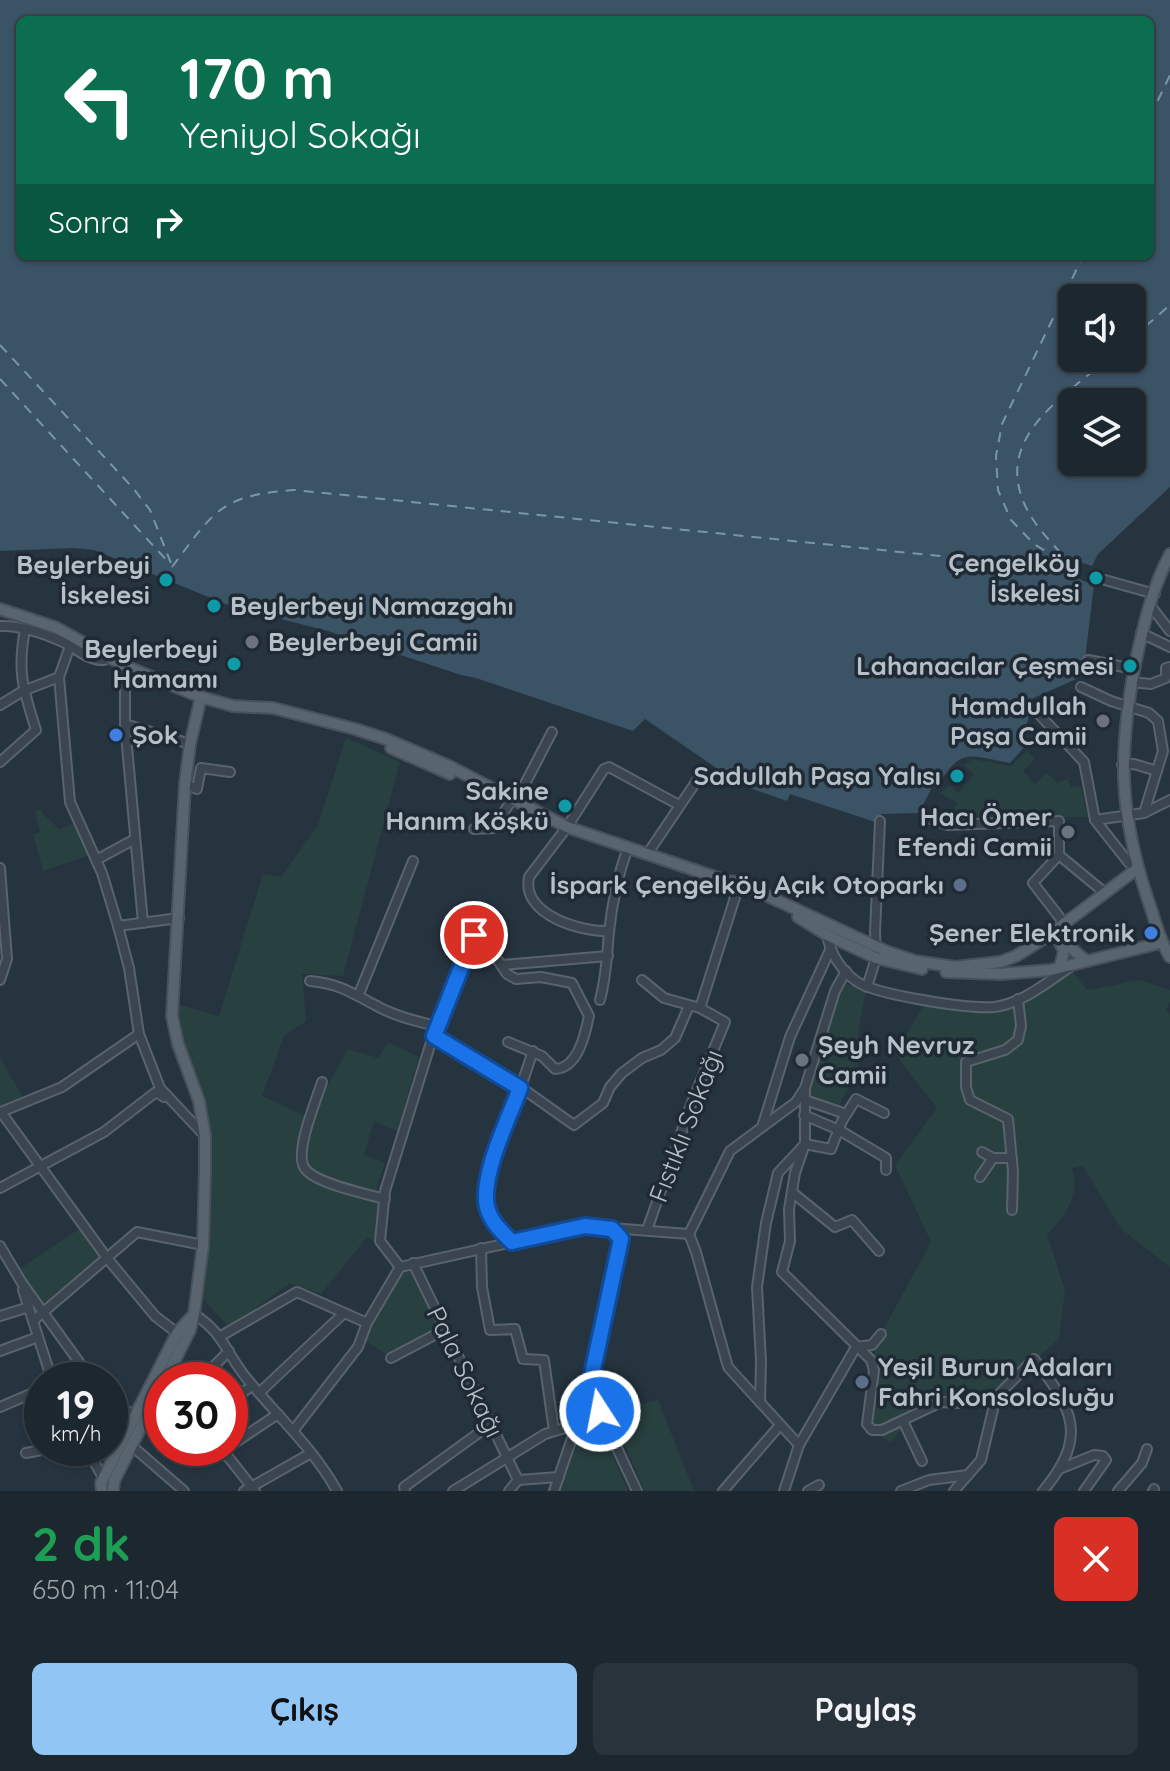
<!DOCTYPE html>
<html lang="tr">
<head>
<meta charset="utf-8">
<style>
	:root { --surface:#1c272f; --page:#29333b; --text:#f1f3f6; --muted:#a0a5aa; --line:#3a444b; --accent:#90c5f4 }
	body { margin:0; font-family:Quicksand,sans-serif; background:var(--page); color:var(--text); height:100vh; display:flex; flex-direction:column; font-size:30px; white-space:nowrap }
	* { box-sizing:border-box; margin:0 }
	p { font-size:26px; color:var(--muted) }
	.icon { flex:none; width:44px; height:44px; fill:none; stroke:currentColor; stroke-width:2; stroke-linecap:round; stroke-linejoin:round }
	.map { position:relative; height:1491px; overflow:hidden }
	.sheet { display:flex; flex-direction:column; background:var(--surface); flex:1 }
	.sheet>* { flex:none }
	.top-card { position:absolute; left:16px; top:16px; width:1138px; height:244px; border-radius:12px; box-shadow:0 2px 6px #0004,0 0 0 2px var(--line); background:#0b6e4f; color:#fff; overflow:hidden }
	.fabs { position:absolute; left:1058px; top:284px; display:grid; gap:16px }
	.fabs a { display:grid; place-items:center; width:88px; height:88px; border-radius:12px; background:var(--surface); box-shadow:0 2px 6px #0004,0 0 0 2px var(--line); font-size:40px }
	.speed { position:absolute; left:24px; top:1362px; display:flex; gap:16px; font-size:40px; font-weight:700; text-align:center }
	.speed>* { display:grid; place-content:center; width:104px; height:104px; border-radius:50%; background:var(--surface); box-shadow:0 2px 6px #0004,0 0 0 2px var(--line); line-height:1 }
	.speed small { font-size:20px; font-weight:400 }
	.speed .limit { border:12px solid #d22; background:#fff; color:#111 }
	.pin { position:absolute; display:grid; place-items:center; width:68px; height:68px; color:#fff; margin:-34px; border:4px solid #fff; border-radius:50%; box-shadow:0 2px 8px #0007 }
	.me { position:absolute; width:88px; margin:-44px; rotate:349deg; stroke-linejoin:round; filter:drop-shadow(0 0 6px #0008) }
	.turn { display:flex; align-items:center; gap:28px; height:168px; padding:0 32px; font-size:36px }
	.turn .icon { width:104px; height:104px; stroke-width:2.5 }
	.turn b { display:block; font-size:56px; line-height:68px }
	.then { display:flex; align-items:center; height:76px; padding:0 32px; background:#0003; gap:16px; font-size:30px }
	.round { display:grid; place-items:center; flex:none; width:84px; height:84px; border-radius:12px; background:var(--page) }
	.head { display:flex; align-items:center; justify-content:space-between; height:136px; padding:0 32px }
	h1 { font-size:48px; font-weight:800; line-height:60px; color:#1e9e55 }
	.button { display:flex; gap:16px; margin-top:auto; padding:16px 32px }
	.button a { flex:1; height:92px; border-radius:12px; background:var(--accent); color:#111; font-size:32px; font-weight:800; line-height:92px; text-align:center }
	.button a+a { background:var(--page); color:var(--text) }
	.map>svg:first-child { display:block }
	.green { fill:#28403f }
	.water { fill:#3a5365; fill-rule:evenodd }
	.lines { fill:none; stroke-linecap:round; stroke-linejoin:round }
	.ferry { stroke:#7896ab; stroke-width:2; stroke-dasharray:10 8; stroke-linecap:butt }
	.minor-casing { stroke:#58636c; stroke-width:12 }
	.major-casing { stroke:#46515b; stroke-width:14 }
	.minor { stroke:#3a454f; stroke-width:8 }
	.major { stroke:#58656f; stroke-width:10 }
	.route-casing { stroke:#114b97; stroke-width:20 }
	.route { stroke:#1a73e8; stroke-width:14 }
	.culture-dot { fill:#0f9aa8; stroke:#1f2a34; stroke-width:3 }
	.worship-dot { fill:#6b7280; stroke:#1f2a34; stroke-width:3 }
	.shop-dot { fill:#3f7fe0; stroke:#1f2a34; stroke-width:3 }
	.service-dot { fill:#5c6f8a; stroke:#1f2a34; stroke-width:3 }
	.labels { text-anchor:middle; stroke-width:7; stroke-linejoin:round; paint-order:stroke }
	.poi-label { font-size:26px; font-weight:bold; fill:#b6c0c9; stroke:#1f2a34; text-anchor:end }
	.street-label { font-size:26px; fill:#b6c0c9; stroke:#1f2a34 }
</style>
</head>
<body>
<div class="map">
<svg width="1170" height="1491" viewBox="0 0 1170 1491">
	<rect width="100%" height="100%" fill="#26343f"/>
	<g class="green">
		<polygon points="346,738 400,762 343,976 302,974 306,1021 284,1036 262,1096 310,1118 348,1049 378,1058 388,1042 419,1057 397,1131 374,1121 364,1155 385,1163 373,1200 388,1207 381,1245 367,1237 321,1294 290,1283 229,1328 198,1293 207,1129 170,1002 219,1016 263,874 281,877 318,825"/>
		<polygon points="1027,751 1035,759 1023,771 1035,784 1047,773 1057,783 1074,776 1068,781 1071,787 1081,786 1088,817 960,818 959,813 954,810 957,803 940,793 949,785 959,792 974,774 964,765 972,759 1011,766"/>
		<polygon points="42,809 43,814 59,829 76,823 90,855 43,871 33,834 40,832 35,811"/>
		<path d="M1071,969L1087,990L1140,980L1170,990V1002L1166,1009L1170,1014V1267L1121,1229L1083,1166L1072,1168C1081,1195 1065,1216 1047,1235L1065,1290L1059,1339L1005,1385L917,1411L891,1442L866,1429L876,1343L931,1242L895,1165L937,1108L895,1054L928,998L1001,1008Z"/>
		<polygon points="843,983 866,990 859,1027 858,1066 839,1107 808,1095"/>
		<polygon points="0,1058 23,1097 0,1108"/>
		<polygon points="79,1229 102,1259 45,1307 18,1270"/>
		<polygon points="413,1268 438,1327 386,1354 365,1340 403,1270"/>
		<polygon points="658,1400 694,1491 645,1491 610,1412"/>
		<polygon points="596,1417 628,1491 560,1491 586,1418"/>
	</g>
	<path class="water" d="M0,0H1170V487L1098,554L1092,566L1079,562L1074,577L1094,585L1083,676L1027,701L1030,713L1022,739L1027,744L1010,763C965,755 962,747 936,788L932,787L919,813L881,814L878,823L790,794L787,801L741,785L645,719L633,731L476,678L461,675L328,631L281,619L283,612L272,603L236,596L228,605L94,550L74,548L0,551ZM20,20H1150V256H20ZM1072,298H1132V358H1072ZM1072,402H1132V462H1072Z"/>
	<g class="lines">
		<g class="ferry">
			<polyline points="1150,117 1170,75"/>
			<polyline points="1132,338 1170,305"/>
			<polyline points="0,345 133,488 150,510 172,566"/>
			<polyline points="0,379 170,564"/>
			<path d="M1073,566C1056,547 1034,527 1024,503C995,436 1065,396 1109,358"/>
			<path d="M172,567C215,510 221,495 295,490L1076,570"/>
			<polyline points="1075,569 1034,544 1011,520 998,490 996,456 1002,424 1083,256"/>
		</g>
		<defs>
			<g id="minor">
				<polyline points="1105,580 1155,594"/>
				<polyline points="1150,605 1170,631"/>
				<path d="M0,626C21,625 43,633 63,642C76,648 88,661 104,660"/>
				<polyline points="1141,633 1170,647"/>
				<polyline points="1088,660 1134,669"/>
				<polyline points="125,666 125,724 143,923"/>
				<polyline points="59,677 70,802 102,873 118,926 129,968 139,1034 160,1088 205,1136"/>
				<polyline points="1131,682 1151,684 1166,678 1166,668 1170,667"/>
				<polyline points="1081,687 1111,701 1149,713 1158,721 1163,751 1144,813"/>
				<polyline points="0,705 23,691 59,677 70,646"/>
				<polyline points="1033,708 1084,762 1095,820 1129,863 1138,868"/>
				<polyline points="125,724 190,744"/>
				<path d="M0,762L36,730C23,689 17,672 25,629"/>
				<polyline points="1122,765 1134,764 1157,771"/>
				<polyline points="185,784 197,789 201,768 230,772"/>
				<polyline points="516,801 552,732"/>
				<polyline points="930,819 948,825 1059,821 1059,855 1033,883 1064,923"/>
				<polyline points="1095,820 1144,813 1170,800"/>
				<polyline points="474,829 494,828 509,804"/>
				<polyline points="648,853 704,770"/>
				<polyline points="1059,855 1105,893"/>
				<polyline points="96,860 135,839"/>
				<polyline points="0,868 7,959 0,980"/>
				<polyline points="118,926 179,918"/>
				<path d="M609,931C581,932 521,915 529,877L567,827L604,769L609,767L679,805"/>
				<path d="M474,935L493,953L507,974L516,979L541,977L572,983L589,1016C585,1035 578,1068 555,1069L542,1056L508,1042"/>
				<path d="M827,935C830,953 841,970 856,981C875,995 969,1009 994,1007C1021,1004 1048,982 1070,967"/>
				<polyline points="502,965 608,956"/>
				<polyline points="642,980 664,998 700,1008 725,1022 692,1102 647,1230"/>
				<path d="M310,981C340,984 350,992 375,1005C394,1016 416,1021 436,1026"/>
				<polyline points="867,987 876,958 875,932 880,821"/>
				<polyline points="359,994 413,861"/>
				<path d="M600,1000C606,978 607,956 609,932C612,903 618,875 628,847"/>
				<polyline points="700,1008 738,888"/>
				<polyline points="139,1034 62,1087 1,1112 107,1258 155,1316 177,1333"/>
				<polyline points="434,1036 526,1091 574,1125 603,1103 610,1087 622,1073 642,1058 661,1050 675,1038 689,1006"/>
				<path d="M322,1082C316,1101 295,1150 304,1167C312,1183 367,1194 385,1199"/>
				<polyline points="805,1089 805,1144 795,1173 789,1209 790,1241 782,1272 871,1360 874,1370 867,1424 872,1430 882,1430 941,1402 958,1403 996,1397"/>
				<polyline points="805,1100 846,1114"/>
				<polyline points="804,1115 839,1130 886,1158 886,1170"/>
				<polyline points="763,1124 790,1037 830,950"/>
				<polyline points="982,1152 993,1158 1012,1158"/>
				<polyline points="980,1177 993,1158"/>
				<polyline points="0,1188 104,1132 156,1092 164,1097"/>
				<polyline points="793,1193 835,1227 852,1220 879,1251"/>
				<polyline points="1012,1210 1013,1172 1008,1119 970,1100 966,1087 966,1062 1005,1050 1018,1040 1021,1026 1018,999"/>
				<polyline points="689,1234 696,1252 728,1367 799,1445"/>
				<path d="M512,1242C494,1225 487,1212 487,1187L533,1051"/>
				<polyline points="0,1246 22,1283 92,1380"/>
				<polyline points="481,1248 482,1287 490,1330 515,1329 523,1359 544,1360 554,1431"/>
				<polyline points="413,1263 518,1480 559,1477"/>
				<polyline points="400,1267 380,1241 385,1191 436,1026 443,1014 479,917"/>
				<polyline points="23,1290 52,1380"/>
				<path d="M194,1314C225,1334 226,1354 248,1380C278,1417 314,1449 337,1491"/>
				<polyline points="0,1316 29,1307"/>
				<polyline points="33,1321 137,1232 203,1245"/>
				<polyline points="221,1336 297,1292 367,1323"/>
				<polyline points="0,1351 38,1337"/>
				<polyline points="391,1358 444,1330"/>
				<polyline points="200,1380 229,1351"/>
				<polyline points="589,1388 637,1491"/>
				<polyline points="259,1393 344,1313"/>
				<polyline points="230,1401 252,1386"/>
				<polyline points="110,1402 136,1416"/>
				<polyline points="760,1402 761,1361 757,1287 766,1223 778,1173 805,1144 831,1149 842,1121 856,1099 884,1113"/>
				<polyline points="0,1407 42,1389"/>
				<polyline points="150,1408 162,1416"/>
				<polyline points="903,1421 922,1461"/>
				<polyline points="293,1431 358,1347 367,1323 400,1267 585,1226 689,1234 730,1151 796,1102 805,1088 835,991 846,971"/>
				<polyline points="132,1446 184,1491"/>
				<polyline points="230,1446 278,1414"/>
				<polyline points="86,1448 104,1479"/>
				<polyline points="214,1448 229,1458 255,1491"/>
				<polyline points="26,1453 52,1448"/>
				<polyline points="1062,1468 1094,1455 1103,1456 1106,1460 1084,1491"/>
				<polyline points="244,1491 311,1453"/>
				<polyline points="405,1491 404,1487 491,1424"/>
				<polyline points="453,1491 545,1434 575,1425"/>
				<polyline points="509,1491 518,1480"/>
				<polyline points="554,1491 589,1388 621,1245 619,1235 613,1229"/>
				<polyline points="723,1491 780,1425"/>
				<polyline points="784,1491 799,1445 856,1347 872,1345 881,1334"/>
				<polyline points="808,1491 819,1485"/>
				<polyline points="901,1491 929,1480 968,1475"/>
				<path d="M954,1491L981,1460L996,1397L1034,1359C1074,1410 1088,1437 1043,1491"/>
				<polyline points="1118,1491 1142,1463 1147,1449"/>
				<polyline points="1153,1491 1154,1489"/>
			</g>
			<g id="major">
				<path d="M1170,554C1152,588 1143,627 1135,665C1118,755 1119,812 1148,900C1155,919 1159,940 1170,957"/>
				<polyline points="0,609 57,628 125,666 201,697 233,706 273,708 355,729 386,739 449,766 567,827 727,881 737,882 888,952 915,961 955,967 1000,962 1016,956 1048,936 1138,868"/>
				<polyline points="391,748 450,774"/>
				<polyline points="798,917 827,935 876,958 922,969"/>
				<path d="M1064,923C1065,943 1071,950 1087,961"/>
				<polyline points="1058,939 1064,951 1060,967"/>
				<polyline points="946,972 1001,974 1051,970 1156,944"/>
				<polyline points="165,1380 190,1330 194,1314 203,1245 205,1171 205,1136 199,1101 178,1044 172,1016 185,784 190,744 201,697"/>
				<polyline points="102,1491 101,1483 177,1333 193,1315"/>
				<polyline points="113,1491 114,1481 162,1385"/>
			</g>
		</defs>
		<use href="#minor" class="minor-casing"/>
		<use href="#major" class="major-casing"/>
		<use href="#minor" class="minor"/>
		<use href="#major" class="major"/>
	</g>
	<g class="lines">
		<defs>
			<path id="route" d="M474,935L434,1036L520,1088C509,1118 480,1176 487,1207C491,1222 501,1231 512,1242L585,1226L612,1229L621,1239L589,1388L600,1411"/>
		</defs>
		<use href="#route" class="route-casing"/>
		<use href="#route" class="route"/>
	</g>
	<g class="culture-dot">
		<circle cx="1096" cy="578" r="8"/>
		<circle cx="166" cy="580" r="8"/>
		<circle cx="214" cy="606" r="8"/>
		<circle cx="234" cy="664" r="8"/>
		<circle cx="1130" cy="666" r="8"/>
		<circle cx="957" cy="776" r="8"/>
		<circle cx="565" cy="806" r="8"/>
	</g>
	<g class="worship-dot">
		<circle cx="252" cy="642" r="8"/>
		<circle cx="1103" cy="721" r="8"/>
		<circle cx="1068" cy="832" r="8"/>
		<circle cx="802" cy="1060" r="8"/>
	</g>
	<g class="shop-dot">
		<circle cx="116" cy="735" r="8"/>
		<circle cx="1151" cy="933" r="8"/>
	</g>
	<g class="service-dot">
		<circle cx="960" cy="885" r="8"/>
		<circle cx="862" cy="1382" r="8"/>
	</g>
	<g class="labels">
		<g class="poi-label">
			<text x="1080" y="572">Çengelköy<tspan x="1080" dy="30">İskelesi</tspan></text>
			<text x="150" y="574">Beylerbeyi<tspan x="150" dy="30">İskelesi</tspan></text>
			<text x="230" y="615" text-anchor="start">Beylerbeyi Namazgahı</text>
			<text x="268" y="651" text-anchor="start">Beylerbeyi Camii</text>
			<text x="218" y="658">Beylerbeyi<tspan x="218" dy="30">Hamamı</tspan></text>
			<text x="1114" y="675">Lahanacılar Çeşmesi</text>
			<text x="1087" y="715">Hamdullah<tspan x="1087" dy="30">Paşa Camii</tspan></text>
			<text x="132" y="744" text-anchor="start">Şok</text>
			<text x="941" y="785">Sadullah Paşa Yalısı</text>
			<text x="549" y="800">Sakine<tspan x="549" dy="30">Hanım Köşkü</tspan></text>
			<text x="1052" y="826">Hacı Ömer<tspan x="1052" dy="30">Efendi Camii</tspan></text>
			<text x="944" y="894">İspark Çengelköy Açık Otoparkı</text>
			<text x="1135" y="942">Şener Elektronik</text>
			<text x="818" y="1054" text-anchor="start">Şeyh Nevruz<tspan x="818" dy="30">Camii</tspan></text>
			<text x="878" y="1376" text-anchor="start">Yeşil Burun Adaları<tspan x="878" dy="30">Fahri Konsolosluğu</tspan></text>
		</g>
		<g class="street-label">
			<text transform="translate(686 1126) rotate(-69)" y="9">Fıstıklı Sokağı</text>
			<text transform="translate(465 1372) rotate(64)" y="9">Pala Sokağı</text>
		</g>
	</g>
</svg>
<div class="fabs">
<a><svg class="icon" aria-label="sound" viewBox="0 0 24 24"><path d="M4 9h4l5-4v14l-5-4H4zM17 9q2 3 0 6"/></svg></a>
<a><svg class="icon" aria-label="layers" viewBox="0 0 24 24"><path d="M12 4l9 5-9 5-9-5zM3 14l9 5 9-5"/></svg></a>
</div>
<div class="speed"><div>19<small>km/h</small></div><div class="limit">30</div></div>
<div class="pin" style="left:474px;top:935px;background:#d93025"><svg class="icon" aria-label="arrive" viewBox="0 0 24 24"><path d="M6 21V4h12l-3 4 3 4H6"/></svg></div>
<svg class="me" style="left:600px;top:1411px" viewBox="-20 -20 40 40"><circle r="17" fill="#1a73e8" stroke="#fff" stroke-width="3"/><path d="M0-11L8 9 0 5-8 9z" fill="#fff"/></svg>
<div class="top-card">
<div class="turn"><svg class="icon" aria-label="left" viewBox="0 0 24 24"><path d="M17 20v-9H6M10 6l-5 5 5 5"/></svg><div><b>170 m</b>Yeniyol Sokağı</div></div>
<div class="then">Sonra<svg class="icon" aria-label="right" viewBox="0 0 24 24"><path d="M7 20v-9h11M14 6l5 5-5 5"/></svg></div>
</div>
</div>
<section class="sheet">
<div class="head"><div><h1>2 dk</h1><p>650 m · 11:04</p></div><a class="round" style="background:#d93025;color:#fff"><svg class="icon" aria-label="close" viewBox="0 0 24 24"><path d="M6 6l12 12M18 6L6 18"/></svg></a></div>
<div class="button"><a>Çıkış</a><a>Paylaş</a></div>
</section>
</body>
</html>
